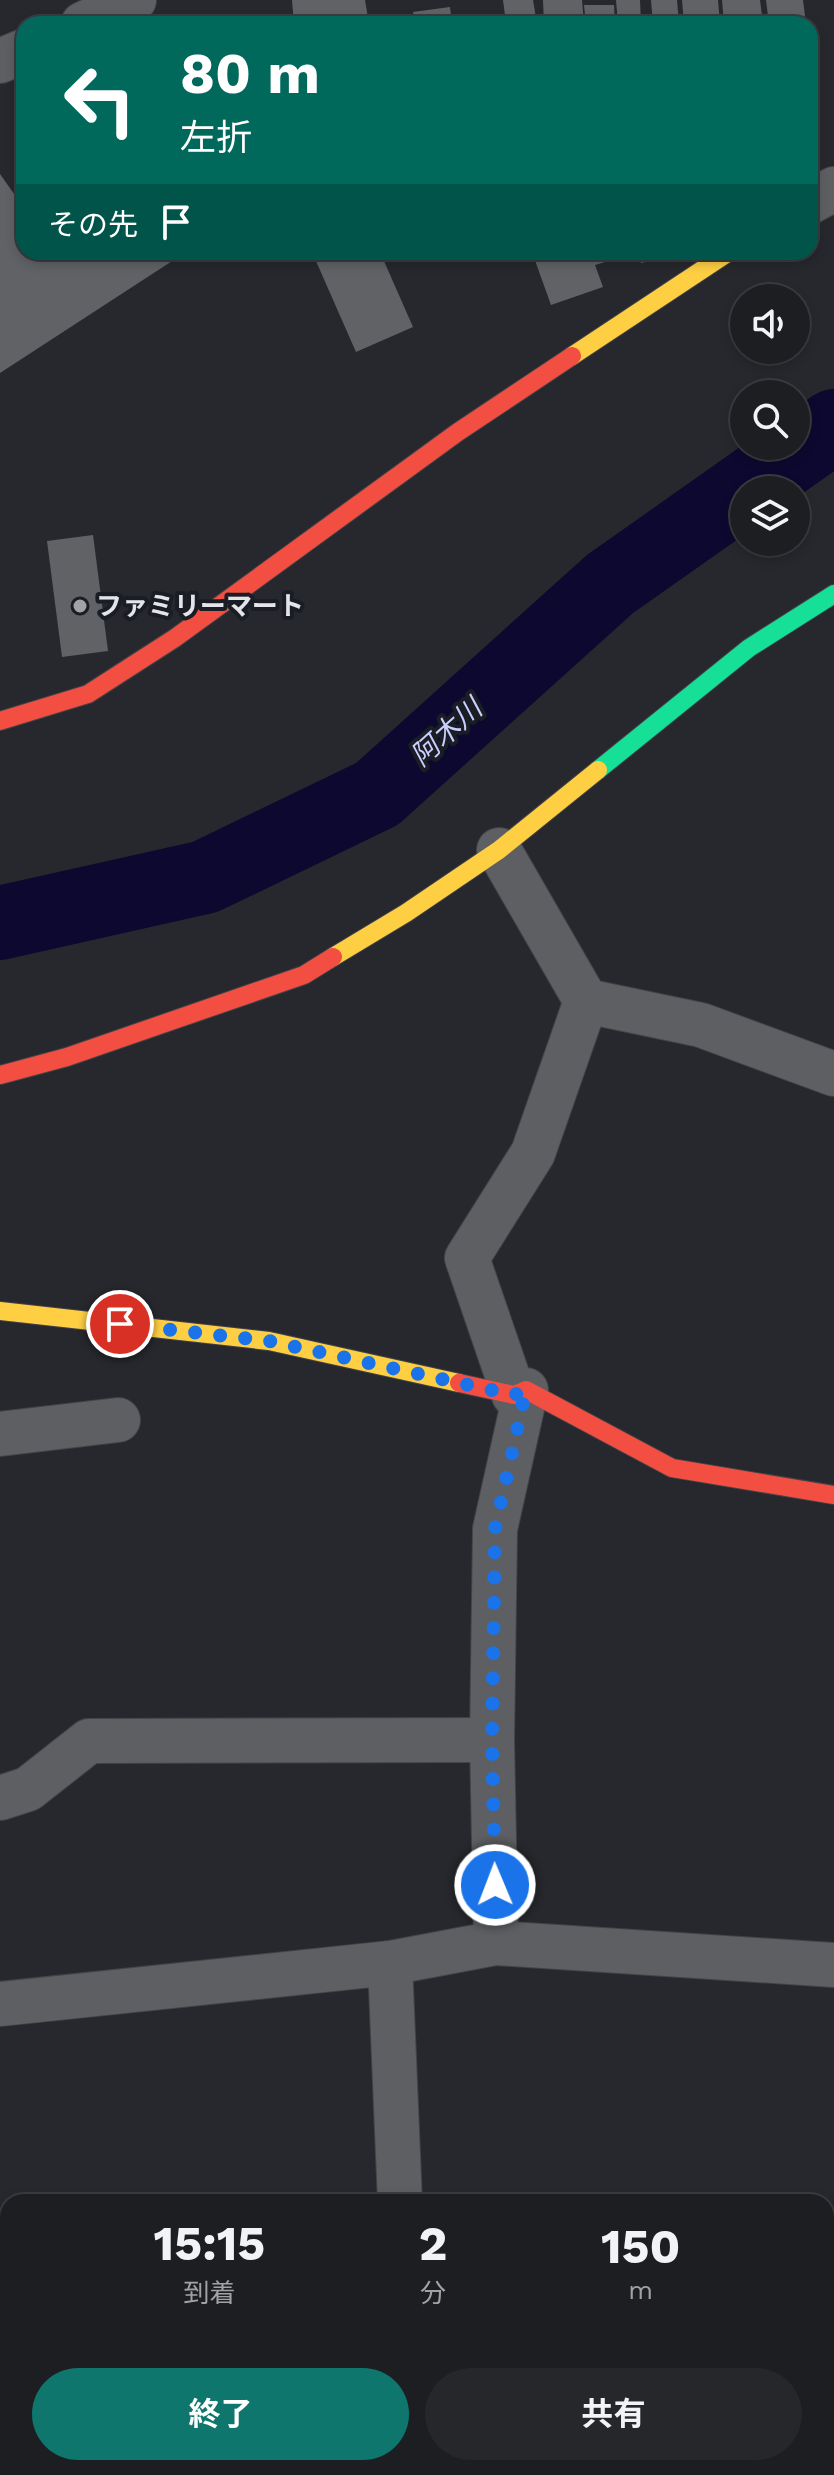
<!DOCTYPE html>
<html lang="ja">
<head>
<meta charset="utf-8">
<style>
	:root { --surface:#1d1e22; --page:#25272a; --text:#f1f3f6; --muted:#a0a2a5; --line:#3b3c40; --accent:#0f766e }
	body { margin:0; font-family:"Work Sans","Noto Sans JP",sans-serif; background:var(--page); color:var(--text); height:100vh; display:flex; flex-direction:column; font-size:30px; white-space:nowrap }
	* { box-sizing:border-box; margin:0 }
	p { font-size:26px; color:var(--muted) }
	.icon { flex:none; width:44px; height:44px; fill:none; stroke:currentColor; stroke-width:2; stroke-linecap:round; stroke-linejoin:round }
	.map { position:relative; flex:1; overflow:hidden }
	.side { position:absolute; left:0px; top:2194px; width:834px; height:282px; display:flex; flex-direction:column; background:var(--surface); border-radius:24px 24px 0 0; box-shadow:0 4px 12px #0003,0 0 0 2px var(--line) }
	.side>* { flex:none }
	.banner { position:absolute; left:16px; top:16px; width:802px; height:244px; border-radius:24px; box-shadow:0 4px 12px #0003,0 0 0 2px var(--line); background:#00695c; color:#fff; overflow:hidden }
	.tools { position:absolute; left:730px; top:284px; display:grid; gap:16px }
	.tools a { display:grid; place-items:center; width:80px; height:80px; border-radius:50%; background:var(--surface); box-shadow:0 4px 12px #0003,0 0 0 2px var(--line); font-size:40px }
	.pin { position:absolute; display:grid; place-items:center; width:68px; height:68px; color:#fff; margin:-34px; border:4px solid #fff; border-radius:50%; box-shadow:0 2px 8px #0007 }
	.me { position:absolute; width:88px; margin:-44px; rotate:359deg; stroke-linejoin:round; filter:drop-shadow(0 0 6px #0008) }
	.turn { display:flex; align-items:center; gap:28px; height:168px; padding:0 32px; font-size:36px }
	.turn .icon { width:104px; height:104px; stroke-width:2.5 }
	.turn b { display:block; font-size:56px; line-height:68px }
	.then { display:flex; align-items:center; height:76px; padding:0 32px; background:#0003; gap:16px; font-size:30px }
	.eta { display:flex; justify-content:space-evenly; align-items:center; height:136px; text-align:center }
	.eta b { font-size:48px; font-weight:700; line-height:56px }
	.action { display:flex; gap:16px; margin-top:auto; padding:16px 32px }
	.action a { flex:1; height:92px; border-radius:48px; background:var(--accent); color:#fff; font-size:32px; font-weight:700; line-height:92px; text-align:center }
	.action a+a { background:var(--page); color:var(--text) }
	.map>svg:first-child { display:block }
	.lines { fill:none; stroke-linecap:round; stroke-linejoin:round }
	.river { stroke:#0d082f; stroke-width:74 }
	.building { fill:#616266 }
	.street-casing { stroke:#434348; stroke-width:46 }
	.fast-casing { stroke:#434348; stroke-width:20 }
	.slow-casing { stroke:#434348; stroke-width:20 }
	.jam-casing { stroke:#434348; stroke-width:20 }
	.street { stroke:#5e5f63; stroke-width:44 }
	.fast { stroke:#16e098; stroke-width:18 }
	.slow { stroke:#ffcf43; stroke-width:18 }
	.jam { stroke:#f24e42; stroke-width:18 }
	.route { stroke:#1a73e8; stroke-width:14; stroke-dasharray:0 25.2 }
	.poi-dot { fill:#a2a3a8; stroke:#1b1d25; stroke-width:3 }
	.labels { text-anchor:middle; stroke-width:8; stroke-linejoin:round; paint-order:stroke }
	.poi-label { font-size:26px; font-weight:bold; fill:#e4e5eb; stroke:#1b1d25; text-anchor:start }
	.water-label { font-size:28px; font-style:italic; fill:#c8cefd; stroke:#1b1d25 }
</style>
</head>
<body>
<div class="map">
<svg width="834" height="2475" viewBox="0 0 834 2475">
	<rect width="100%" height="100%" fill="#27282d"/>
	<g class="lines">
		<polyline class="river" points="0,923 205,877 377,794 610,584 834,426"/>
	</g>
	<g class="building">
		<polygon points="292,0 365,0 369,24 294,24"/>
		<polygon points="503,0 533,0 536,18 506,23"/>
		<polygon points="543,0 582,0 584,24 544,24"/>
		<polygon points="616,0 640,0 641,24 618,24"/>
		<polygon points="651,0 677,0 679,24 653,24"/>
		<polygon points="682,0 718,0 720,24 684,24"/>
		<polygon points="722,0 760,0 763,24 724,24"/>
		<polygon points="766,0 803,0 806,24 769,24"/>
		<polygon points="584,5 614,5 615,24 586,24"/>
		<polygon points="450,7 452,24 415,24 413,12"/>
		<polygon points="0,174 24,208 24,252 186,252 0,373"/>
		<polygon points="312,252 380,252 413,327 356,352"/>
		<polygon points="532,252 601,252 605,262 595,265 603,287 551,305"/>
		<polygon points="639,252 689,252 689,253 641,263"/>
		<polygon points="93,535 108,651 62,657 47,541"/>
		<polygon points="712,2468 824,2468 824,2475 713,2475"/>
	</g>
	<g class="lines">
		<defs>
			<g id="street">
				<polyline points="83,24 134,0"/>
				<polyline points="0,61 24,51"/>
				<polyline points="810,202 834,189"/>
				<polyline points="499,850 586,1001 701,1025 834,1074"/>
				<polyline points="514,1395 467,1258 533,1153 586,1001"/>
				<polyline points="0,1434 118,1420"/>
				<polyline points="0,1798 28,1789 89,1741 492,1740"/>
				<polyline points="496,1943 492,1740 495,1529 526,1390"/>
				<polyline points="390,1963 400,2202"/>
				<polyline points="0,2004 390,1963 496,1943 834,1965"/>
				<polyline points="826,2350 834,2349"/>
				<polyline points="286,2468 287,2475"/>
				<polyline points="203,2475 221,2468"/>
			</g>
			<polyline id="fast" points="598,770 749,648 834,594"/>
			<g id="slow">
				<polyline points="572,356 729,252"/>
				<polyline points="333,957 406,913 499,850 598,770"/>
				<polyline points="0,1311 269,1341 459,1383"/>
			</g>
			<g id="jam">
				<polyline points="0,721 88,694 175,638 458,432 572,356"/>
				<polyline points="0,1075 67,1057 304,975 333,957"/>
				<polyline points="459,1383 514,1395 526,1390 672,1468 834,1495"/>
			</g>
		</defs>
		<use href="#street" class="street-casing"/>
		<use href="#fast" class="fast-casing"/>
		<use href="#slow" class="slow-casing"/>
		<use href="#jam" class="jam-casing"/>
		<use href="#street" class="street"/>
		<use href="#fast" class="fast"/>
		<use href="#slow" class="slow"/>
		<use href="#jam" class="jam"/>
	</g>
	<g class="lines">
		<polyline class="route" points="120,1324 269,1341 514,1395 526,1390 495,1529 492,1740 495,1885"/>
	</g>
	<circle class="poi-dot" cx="80" cy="606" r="8"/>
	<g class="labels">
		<g class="poi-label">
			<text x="96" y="615">ファミリーマート</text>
		</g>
		<g class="water-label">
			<text transform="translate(446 732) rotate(-42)" y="10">阿木川</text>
		</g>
	</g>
</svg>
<div class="tools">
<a><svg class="icon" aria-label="sound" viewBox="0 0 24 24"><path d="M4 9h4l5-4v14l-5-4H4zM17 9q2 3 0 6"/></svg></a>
<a><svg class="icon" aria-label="search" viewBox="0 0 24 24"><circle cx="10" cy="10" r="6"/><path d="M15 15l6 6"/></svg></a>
<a><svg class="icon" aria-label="layers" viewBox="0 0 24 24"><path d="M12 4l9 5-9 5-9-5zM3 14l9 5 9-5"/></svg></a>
</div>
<div class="pin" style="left:120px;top:1324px;background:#d93025"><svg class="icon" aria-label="arrive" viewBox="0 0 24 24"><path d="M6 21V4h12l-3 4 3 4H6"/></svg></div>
<svg class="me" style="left:495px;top:1885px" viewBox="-20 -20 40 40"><circle r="17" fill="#1a73e8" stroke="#fff" stroke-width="3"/><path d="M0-11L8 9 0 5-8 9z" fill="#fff"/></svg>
<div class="banner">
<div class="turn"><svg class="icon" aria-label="left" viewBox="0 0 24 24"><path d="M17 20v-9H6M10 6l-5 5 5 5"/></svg><div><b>80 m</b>左折</div></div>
<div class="then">その先<svg class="icon" aria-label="arrive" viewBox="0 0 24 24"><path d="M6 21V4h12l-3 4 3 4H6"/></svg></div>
</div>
<section class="side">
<div class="eta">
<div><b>15:15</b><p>到着</p></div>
<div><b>2</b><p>分</p></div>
<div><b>150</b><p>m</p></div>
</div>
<div class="action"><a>終了</a><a>共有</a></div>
</section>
</div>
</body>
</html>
